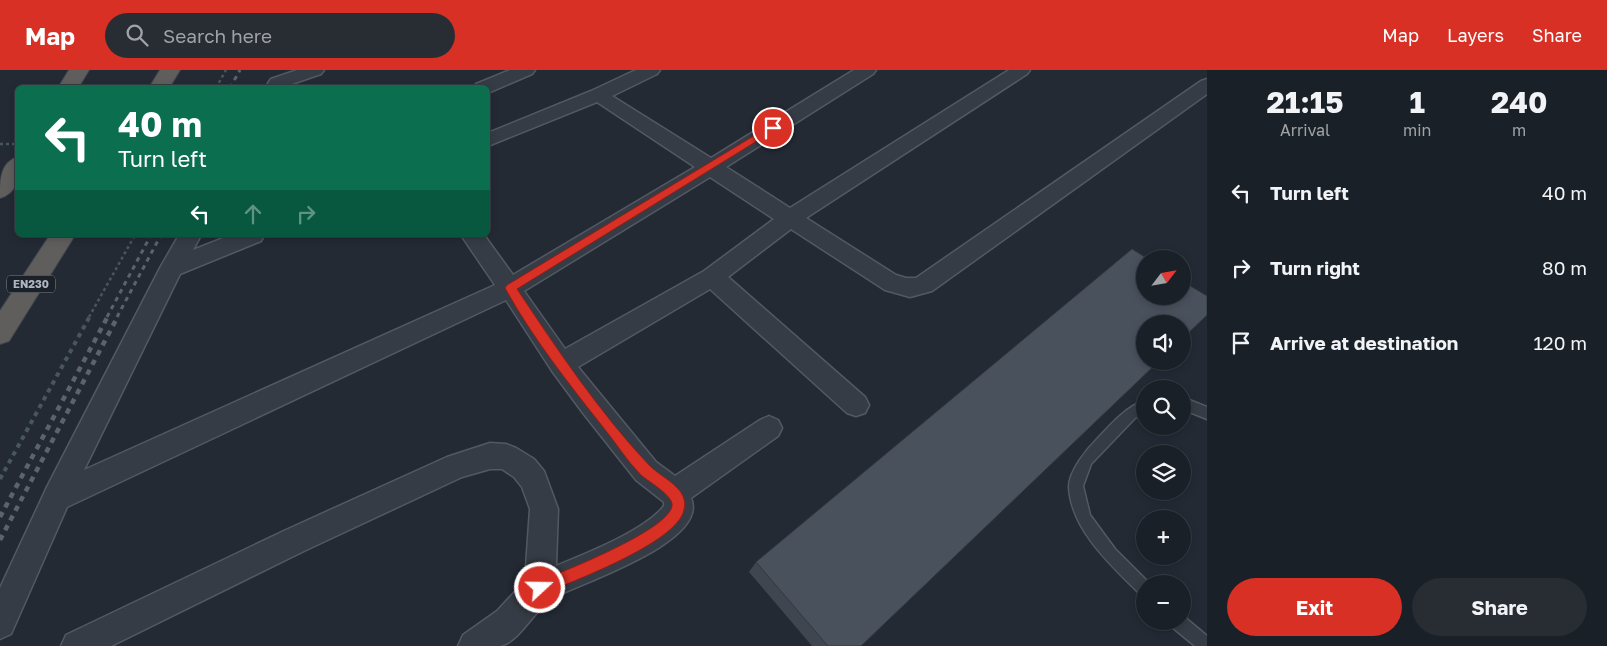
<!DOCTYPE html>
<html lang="en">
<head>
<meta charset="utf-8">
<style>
	:root { --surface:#1a2027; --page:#272d33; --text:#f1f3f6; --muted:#9fa3a7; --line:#383e44; --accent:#d93025 }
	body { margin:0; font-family:"Golos Text",sans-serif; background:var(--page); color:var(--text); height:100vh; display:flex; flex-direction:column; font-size:19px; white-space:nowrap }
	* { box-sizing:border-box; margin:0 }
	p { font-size:16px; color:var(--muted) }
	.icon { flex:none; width:28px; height:28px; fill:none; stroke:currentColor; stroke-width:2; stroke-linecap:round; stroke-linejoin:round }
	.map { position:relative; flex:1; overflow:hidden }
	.sheet { display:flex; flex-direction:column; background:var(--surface); width:400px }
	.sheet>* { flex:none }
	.guide { position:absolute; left:15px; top:15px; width:475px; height:152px; border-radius:8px; box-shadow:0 2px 8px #0003,0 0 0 1px var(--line); background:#0b6e4f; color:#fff; overflow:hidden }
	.needle { width:32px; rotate:59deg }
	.controls { position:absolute; left:1136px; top:180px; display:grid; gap:10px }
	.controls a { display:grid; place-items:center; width:55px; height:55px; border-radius:50%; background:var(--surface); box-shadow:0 2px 8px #0003,0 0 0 1px var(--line); font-size:25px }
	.pin { position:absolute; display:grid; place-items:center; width:42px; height:42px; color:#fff; margin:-21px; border:2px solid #fff; border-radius:50%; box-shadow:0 1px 5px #0007 }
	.me { position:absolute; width:55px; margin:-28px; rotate:69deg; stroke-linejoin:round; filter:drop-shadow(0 0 4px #0008) }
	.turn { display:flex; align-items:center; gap:18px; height:105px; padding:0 20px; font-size:22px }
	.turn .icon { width:65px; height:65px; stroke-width:2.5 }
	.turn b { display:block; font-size:35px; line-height:42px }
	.lanes { display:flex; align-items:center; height:48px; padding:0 20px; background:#0003; justify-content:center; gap:25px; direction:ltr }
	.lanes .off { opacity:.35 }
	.eta { display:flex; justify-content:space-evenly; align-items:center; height:85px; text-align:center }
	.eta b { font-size:30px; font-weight:700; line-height:35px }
	.action { display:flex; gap:10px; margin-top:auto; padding:10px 20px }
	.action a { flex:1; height:58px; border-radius:30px; background:var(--accent); color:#fff; font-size:20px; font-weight:700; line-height:58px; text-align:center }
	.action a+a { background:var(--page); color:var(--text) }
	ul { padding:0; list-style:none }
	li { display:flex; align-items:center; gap:15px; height:75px; padding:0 20px }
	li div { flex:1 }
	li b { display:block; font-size:19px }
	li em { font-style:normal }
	header { display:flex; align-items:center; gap:30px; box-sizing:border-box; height:70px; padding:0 25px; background:var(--accent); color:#fff }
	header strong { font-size:24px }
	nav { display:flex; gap:28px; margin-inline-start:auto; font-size:18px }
	.search { width:350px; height:45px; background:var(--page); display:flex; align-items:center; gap:12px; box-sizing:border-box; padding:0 18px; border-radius:28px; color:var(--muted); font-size:19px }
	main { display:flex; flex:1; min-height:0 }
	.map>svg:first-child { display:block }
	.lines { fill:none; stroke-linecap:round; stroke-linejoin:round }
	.service-casing { stroke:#535962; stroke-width:3 }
	.minor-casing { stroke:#535962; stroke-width:3 }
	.trunk-casing { stroke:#40464f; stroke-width:2 }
	.path-far1 { stroke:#48575a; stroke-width:2.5; stroke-dasharray:3 3; stroke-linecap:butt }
	.path { stroke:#48575a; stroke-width:4; stroke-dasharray:4.5 4.5; stroke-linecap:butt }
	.service { fill:#363c45; fill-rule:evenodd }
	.minor { fill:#363c45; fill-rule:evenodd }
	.trunk { fill:#5f5e5c; fill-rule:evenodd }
	.rail-far1 { stroke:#5c636e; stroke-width:3; stroke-dasharray:4.5 4.5; stroke-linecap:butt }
	.rail { stroke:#5c636e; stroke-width:4.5; stroke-dasharray:5.5 5.5; stroke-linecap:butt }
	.wall { fill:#3f4650 }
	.building { fill:#49515d; stroke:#333941 }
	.route { fill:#d93025; stroke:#8d1f18 }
	.labels { text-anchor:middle; stroke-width:5; stroke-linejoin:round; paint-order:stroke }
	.shield { fill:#1b2129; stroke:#838993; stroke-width:1 }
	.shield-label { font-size:11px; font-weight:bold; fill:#b0b6c1 }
</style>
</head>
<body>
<header>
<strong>Map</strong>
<div class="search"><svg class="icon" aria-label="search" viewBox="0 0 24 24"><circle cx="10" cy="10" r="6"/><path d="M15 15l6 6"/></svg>Search here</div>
<nav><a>Map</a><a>Layers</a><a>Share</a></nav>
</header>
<main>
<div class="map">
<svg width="1207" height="576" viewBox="0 0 1207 576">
	<rect width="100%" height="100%" fill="#232a34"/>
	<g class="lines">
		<defs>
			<g id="service">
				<polygon points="1182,327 1207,337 1207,349 1182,339"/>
				<path d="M1145,330V343L1135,348L1091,394L1083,416L1090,445L1115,479L1150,514H1145V527L1140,524C1112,496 1071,460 1069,417C1069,401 1087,379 1098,368C1112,353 1125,338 1145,330Z"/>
				<polygon points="1182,545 1207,566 1207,576 1195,576 1172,557 1170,551 1182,551"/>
			</g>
			<g id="minor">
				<polygon points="297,0 324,0 321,4 283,17 271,17 268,13 271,9"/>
				<polygon points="510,0 535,0 532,4 490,22 488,23 488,18 474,18 476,14"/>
				<path d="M636,0H660L657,4L612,26L711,88L854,0H876L873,4L726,97L790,138L1009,0H1030L1027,4L806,148L896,205L906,208H916L1201,11L1207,9V24L932,221L910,227L885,220L791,159L728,207L865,327L869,335L865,343L856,346L847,343L710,219L578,297L656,392L675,406L760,350L769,346L778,350L782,358L778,366L691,428C710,472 580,513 553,528C536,537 520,572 500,576C487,576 471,576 458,576L463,565L497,541L525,511L530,439L522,417L514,407L502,399H490L462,407L306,480L111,576H61L66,565L286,460L447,387L490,373L506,374L516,378L534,389L544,401L558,439L556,496C587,483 644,461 664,436V432L636,410L583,343L552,301L506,230L67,437L11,564L0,569V518L47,417L160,198L179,165H201L193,180L231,165H264L261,171L180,204L84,400L495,215L461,165H484L513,205L695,97L597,32L488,76V63L591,21ZM710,107L774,149L704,201L565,279L524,221Z"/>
			</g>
			<g id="trunk">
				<polygon points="69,0 89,0 78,18 58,18"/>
				<polygon points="160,0 180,0 169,18 149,18"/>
				<path d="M18,87C18,104 20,122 0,128C0,111 0,92 18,87Z"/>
				<polygon points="50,165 75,165 9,271 0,274 0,241"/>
			</g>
		</defs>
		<use href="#service" class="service-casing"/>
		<use href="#minor" class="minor-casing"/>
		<use href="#trunk" class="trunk-casing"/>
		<g class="path-far1">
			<polyline points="216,18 226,0"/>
			<polyline points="0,74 18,74"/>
			<polyline points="89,247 135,165"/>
		</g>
		<polyline class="path" points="0,409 90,246"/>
		<use href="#service" class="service"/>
		<use href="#minor" class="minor"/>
		<use href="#trunk" class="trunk"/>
		<g class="rail-far1">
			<polyline points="230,18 240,0"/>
			<polyline points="107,247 151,165"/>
			<polyline points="117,247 161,165"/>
		</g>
		<g class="rail">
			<polyline points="0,447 108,246"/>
			<polyline points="0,470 118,246"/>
		</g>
	</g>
	<polygon class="wall" points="756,492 861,576 812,576 749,502"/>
	<polygon class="building" points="1132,179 1148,189 1145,189 1145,226 1182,226 1182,211 1207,226 1207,245 1182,269 1182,254 1145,254 1145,291 1159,291 861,576 828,576 756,492"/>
	<path class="route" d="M770,56H776L778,58L517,219C557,279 599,342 649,395C661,408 690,418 684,440C677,473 571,512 540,525L535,523L533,518L535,513C559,503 668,461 672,436C674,426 649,412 641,405C627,391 616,373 603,357C568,313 532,267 505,218L507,215Z"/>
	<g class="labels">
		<rect class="shield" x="7" y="205.5" width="48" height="17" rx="4"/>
		<g class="shield-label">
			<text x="31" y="218">EN230</text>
		</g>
	</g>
</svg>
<div class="controls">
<a><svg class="needle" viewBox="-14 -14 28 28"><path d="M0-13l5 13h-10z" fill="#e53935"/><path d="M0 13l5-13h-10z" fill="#9fa3a7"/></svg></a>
<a><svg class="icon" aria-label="sound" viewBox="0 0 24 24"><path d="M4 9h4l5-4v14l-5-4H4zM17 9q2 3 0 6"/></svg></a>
<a><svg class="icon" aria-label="search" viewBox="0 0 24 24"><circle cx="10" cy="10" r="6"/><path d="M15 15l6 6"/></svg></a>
<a><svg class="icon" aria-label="layers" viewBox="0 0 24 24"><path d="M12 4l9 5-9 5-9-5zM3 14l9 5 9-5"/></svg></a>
<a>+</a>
<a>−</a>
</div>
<div class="pin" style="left:773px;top:58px;background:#d93025"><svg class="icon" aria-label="arrive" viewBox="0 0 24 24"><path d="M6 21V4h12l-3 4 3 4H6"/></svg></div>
<svg class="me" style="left:540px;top:518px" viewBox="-20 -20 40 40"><circle r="17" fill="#d93025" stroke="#fff" stroke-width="3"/><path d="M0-11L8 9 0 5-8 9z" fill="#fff"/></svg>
<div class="guide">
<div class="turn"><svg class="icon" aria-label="left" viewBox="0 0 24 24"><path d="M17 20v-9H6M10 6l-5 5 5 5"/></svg><div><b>40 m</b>Turn left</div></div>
<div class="lanes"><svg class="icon" aria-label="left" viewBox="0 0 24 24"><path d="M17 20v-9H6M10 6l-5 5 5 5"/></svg><svg class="icon off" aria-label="ahead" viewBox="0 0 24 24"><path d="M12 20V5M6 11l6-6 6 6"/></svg><svg class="icon off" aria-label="right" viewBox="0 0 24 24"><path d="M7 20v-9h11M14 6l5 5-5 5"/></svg></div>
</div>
</div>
<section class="sheet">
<div class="eta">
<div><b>21:15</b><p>Arrival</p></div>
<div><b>1</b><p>min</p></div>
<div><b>240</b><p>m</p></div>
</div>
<ul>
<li><svg class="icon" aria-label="left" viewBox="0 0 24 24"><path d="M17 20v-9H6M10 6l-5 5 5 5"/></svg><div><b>Turn left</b></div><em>40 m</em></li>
<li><svg class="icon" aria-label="right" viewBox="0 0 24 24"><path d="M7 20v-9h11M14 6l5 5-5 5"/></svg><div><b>Turn right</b></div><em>80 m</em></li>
<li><svg class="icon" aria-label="arrive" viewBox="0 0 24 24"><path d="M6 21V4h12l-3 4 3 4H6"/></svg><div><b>Arrive at destination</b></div><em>120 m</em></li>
</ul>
<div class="action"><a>Exit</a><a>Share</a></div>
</section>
</main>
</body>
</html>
